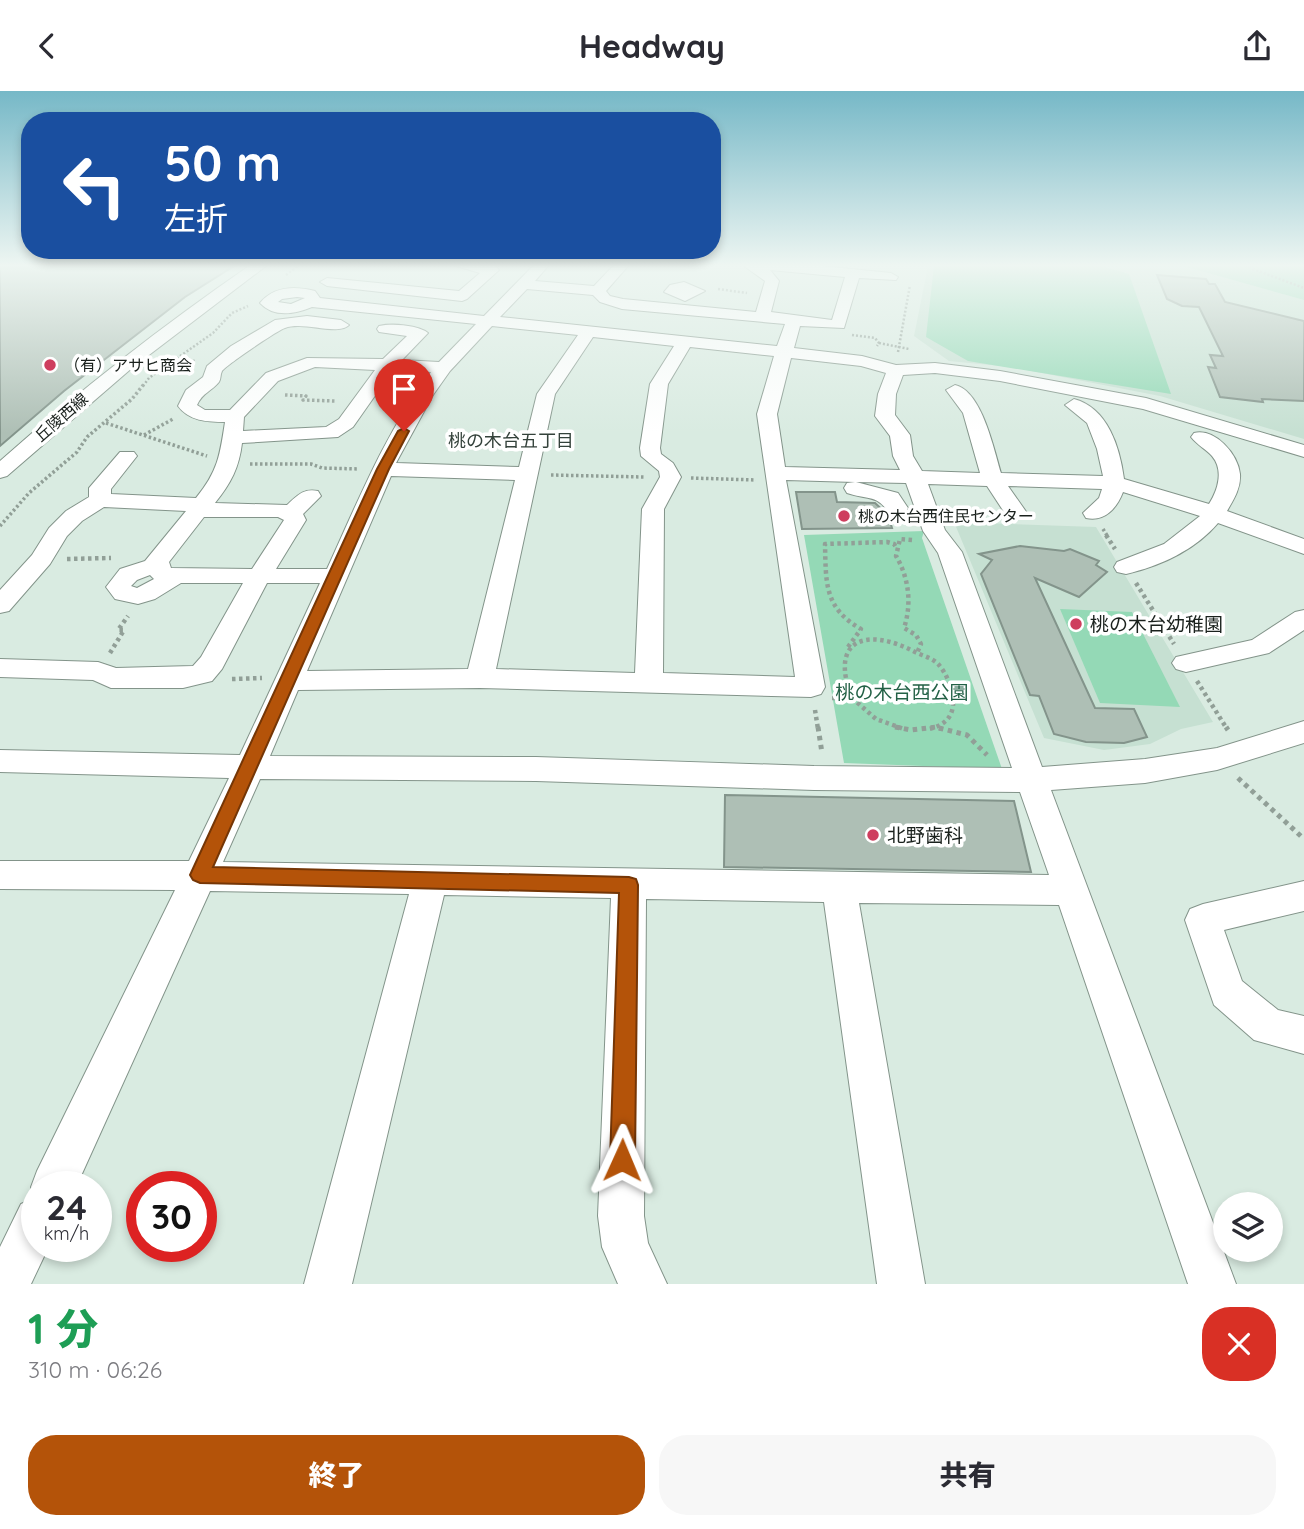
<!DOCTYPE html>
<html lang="ja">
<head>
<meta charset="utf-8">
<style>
	:root { --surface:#fff; --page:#f7f7f7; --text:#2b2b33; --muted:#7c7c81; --accent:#b45309 }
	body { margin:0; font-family:Quicksand,"Noto Sans JP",sans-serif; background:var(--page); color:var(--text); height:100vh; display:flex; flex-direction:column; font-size:26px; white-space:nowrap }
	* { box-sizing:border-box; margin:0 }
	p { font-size:23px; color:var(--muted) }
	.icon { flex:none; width:38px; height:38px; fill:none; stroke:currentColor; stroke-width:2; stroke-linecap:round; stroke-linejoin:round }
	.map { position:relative; height:1193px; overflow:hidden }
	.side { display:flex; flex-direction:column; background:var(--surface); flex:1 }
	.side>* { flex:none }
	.guide { position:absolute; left:21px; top:21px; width:700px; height:147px; border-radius:28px; box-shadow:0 4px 10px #0003; background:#1a4fa0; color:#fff; overflow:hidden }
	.fabs { position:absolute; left:1213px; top:1101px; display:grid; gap:14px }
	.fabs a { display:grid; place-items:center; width:70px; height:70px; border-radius:50%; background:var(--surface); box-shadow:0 4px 10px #0003; font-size:35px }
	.speed { position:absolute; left:21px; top:1080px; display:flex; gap:14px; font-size:35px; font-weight:700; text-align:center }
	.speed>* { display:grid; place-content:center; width:91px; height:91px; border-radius:50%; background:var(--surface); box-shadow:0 4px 10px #0003; line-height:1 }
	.speed small { font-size:18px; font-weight:400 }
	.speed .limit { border:10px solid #d22; background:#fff; color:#111 }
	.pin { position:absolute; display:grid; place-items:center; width:60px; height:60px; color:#fff; margin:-72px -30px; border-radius:50% 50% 50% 0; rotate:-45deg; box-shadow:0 0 7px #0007 }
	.pin .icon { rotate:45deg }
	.me { position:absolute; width:77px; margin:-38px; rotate:1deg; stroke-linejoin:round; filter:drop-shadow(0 0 5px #0008) }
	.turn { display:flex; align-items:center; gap:24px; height:147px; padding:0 28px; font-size:32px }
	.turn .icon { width:91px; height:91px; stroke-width:2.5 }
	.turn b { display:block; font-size:49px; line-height:60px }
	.round { display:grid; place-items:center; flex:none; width:74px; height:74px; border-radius:28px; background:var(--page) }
	.head { display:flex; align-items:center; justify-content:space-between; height:119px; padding:0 28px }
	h1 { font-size:42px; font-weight:800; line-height:52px; color:#1e9e55 }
	.primary-button { display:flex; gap:14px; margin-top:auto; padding:14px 28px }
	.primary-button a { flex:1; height:80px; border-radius:28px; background:var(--accent); color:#fff; font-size:28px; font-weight:800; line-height:80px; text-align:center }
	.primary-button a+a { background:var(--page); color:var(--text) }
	header { display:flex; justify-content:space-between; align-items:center; height:91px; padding:0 28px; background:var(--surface); font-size:32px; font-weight:800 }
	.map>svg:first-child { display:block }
	.built { fill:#c6e0d2 }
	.green { fill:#94d9b6 }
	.building { fill:#aebfb5; stroke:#83948b; stroke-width:2 }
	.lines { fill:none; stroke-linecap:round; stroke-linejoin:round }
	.minor-casing { stroke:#83948a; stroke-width:2 }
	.path-far3 { stroke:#919f97; stroke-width:2.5; stroke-dasharray:2 2; stroke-linecap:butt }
	.path-far2 { stroke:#919f97; stroke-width:3.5; stroke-dasharray:2.5 2.5; stroke-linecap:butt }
	.path-far1 { stroke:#919f97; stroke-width:4.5; stroke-dasharray:3.5 3.5; stroke-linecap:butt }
	.path { stroke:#919f97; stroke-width:5; stroke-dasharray:4.5 4.5; stroke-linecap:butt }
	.minor { fill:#fff; fill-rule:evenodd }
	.route { fill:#b45309; stroke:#753606; stroke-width:2 }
	.poi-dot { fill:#ce3e5e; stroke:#fff; stroke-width:2.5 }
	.labels { text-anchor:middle; stroke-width:7; stroke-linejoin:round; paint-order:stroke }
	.far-poi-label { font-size:16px; fill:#1a211d; stroke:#fff; text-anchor:start }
	.far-street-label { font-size:16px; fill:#1a211d; stroke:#fff }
	.far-neighbourhood-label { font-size:18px; fill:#34423b; stroke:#fff }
	.poi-label { font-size:19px; fill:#1a211d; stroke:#fff; text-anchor:start }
	.park-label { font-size:19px; fill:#236146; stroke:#fff }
</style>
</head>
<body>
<header><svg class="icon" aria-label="back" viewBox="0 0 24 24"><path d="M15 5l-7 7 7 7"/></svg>Headway<svg class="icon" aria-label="share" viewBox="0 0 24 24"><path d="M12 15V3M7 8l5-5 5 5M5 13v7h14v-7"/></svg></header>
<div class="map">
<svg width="1304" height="1193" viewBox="0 0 1304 1193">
	<rect width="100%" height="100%" fill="#d9ebe1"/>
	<g class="built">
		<polygon points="928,175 1184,175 1304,209 1304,348 1160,305 1011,276 949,270 914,245"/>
		<polygon points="954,431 1096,436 1213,631 1181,638 1150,653 1104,659 1044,647"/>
	</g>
	<g class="green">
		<polygon points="934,175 1101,175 1129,183 1171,303 968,270 926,246"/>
		<polygon points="1183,175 1304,175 1304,209"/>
		<polygon points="924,440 922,447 1002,678 844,672 804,444"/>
		<polygon points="1060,518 1132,521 1180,616 1100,612"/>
	</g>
	<g class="building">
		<polygon points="0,175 234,175 185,206 64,300 0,355"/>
		<polygon points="1157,184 1206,188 1209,193 1215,193 1225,211 1304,230 1304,310 1262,308 1263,311 1220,306 1208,276 1216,277 1210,264 1223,265 1199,216 1182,215 1167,208"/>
		<polygon points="796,401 835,401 837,411 875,412 888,424 892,437 802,438"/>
		<polygon points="1020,455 1064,460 1070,458 1099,470 1096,474 1107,481 1079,506 1035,487 1095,617 1134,618 1147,646 1124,652 1086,651 1054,643 1039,605 1030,604 981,483 992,469 979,463"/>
		<polygon points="725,704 1014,710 1031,781 724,776"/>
	</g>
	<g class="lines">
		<defs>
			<g id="minor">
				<path d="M249,175H266L132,277L7,385L0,387V370C79,300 162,235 249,175Z"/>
				<polygon points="456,175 495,175 499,179 467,208 462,210 327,195 320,191 327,187 459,200 480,182"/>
				<path d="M533,175H548L535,190L594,195L613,175H628L606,200L610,205L623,208L756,221L765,190L744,175H822L891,182L898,186L896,189L859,187L844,237L800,235L794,257L862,265L896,274L935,272L1000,280L1146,307L1304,354V366L1143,318L1000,290L935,282L903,284L896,303L895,324L910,344L913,365L922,380L980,382L963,322L946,299L955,294C982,300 994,359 1001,382L1103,385L1097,358L1087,332L1065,314L1074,308C1108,317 1120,357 1124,388L1209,413C1218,399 1224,379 1212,365C1206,358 1197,354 1191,346L1194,342C1215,337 1238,363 1240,383C1241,397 1234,408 1227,420L1304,448V463L1218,432C1195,459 1160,475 1126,483L1117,481L1114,476L1117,471L1164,453L1200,425L1123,401C1117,417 1105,431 1086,427L1083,422L1099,407L1102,398L1008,395L1027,422L1024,427H1008L987,395L928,393L945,439L962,461L1042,676L1145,668L1217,657L1304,630V652L1217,679L1145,692L1051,699L1236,1193H1188L1059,814L859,812L925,1193H877L824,811L646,808L644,1125L648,1152L667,1193H618L602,1156L598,1125L611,807L444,804L352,1193H304L409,803L210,800L76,1096H37V1155H49L31,1193H0V1156L21,1113L35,1107L31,1096L37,1080L175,799L0,798V770H189L229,687L0,681V659L240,664L320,492H267L222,578L212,590L183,597H111L93,589L0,586V568L98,571L116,577L193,575L201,566L243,492H181L155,508L138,513L115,508L106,496L120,478L145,470L186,420L104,416L82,430L67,445L50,473L9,520L0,522V499L32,464L49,437L66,420L89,406V397L120,361H134L137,365L111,398V403L196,407C218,380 220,364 225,331C207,331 189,330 178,315L186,299L203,286L207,275L231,255L275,229L307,225L341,229L349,234C338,245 303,230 285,237C278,239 225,275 222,280C220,284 221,288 219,291C212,300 202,302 197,314L205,319H230L266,282L307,267L383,268L407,245L379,241L377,238L379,235C392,232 419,234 428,242L402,269L439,271L476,233L312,216C295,223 274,227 260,212C274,195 295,195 315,200L320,207L484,225ZM770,179L845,186L832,229L771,221L779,190ZM527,198L593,204L600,211L622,218L785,233L777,255L500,226ZM297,206L305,207L291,213L278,211L282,208ZM492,235L578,244L537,303L519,376L396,372L433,304L450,280ZM593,246L674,255L650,293L640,357L641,365L659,380L660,386L642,418L635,582L496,578L555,303ZM690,256L774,265L757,323L795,586L663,582L664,418L681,386L673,372L661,363L660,357L668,293ZM791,267L861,275L886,282L878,303L875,325L890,345L893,365L900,379L785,376L777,323ZM315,276L375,279L339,328L326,336L243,340L244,326L278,290ZM393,279L431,281C386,340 358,410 327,478H276L306,429L303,423L321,405L318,400C303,397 297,405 287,414L215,412C231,392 239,377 242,352L338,346L353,336ZM391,385L515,389L468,578L307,580ZM786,389L855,391L847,392L844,397L847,402C867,409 877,403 889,422H905L908,417L898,402L856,391L906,392L923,440L938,462L1012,677L814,675L536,666L270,665L298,599L480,597L811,606L821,603L825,596ZM204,426H278L284,429L252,478L171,477L169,471ZM150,484L154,488L137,497L131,495L137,489ZM260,688L536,690L814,699L1020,701L1049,784L223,771Z"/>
				<polygon points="684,191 705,200 685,210 664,201 670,194"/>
				<polygon points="1304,519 1304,539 1269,562 1186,581 1176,578 1172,572 1176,566 1252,549 1295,521"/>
				<polygon points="1304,790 1304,820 1224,839 1242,890 1278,919 1304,925 1304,963 1254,949 1214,914 1185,829 1190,818 1203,813"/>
			</g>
		</defs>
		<use href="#minor" class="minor-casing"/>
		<g class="path-far3">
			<polyline points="1245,175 1304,197"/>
			<polyline points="286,184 298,175"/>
			<polyline points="718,198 747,202"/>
			<polyline points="852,244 875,247 879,252 877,255"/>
			<polyline points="879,252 909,258"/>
			<polyline points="898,261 910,194"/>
			<polyline points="173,269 196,270"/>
			<polyline points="143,295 149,287 213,242 232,222 248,215"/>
		</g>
		<g class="path-far2">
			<polyline points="285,304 306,305 303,309 335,310"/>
			<polyline points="106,332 207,365"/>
			<polyline points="144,344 173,328"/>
			<polyline points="250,373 311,373 322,377 359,378"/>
			<polyline points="551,384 644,386"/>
			<polyline points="691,387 756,389"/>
			<polyline points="0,435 29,402 77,361 87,346 132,308 144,293"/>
			<polyline points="1103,438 1108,446"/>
		</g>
		<g class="path-far1">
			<polyline points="1106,444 1115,458"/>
			<path d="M912,449L900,448L896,465C909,487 912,513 904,537L916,544L921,553L917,562"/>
			<polyline points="67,468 111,467"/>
			<polyline points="1136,492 1174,553"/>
			<path d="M848,556L861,538C824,517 826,492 825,453L887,451L894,453L897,458"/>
			<polyline points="110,562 124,539 118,539 128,525"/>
			<polyline points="232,588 262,587"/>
			<polyline points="1197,590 1227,638"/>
			<polyline points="832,607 852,607"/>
			<polyline points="852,607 876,628 904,638"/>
			<path d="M852,607C828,547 868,536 915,561C923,565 933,567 939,574C947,583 954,601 953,614C952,628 942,635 929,638"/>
			<polyline points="815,619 818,638"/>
			<polyline points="939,637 942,638"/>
		</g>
		<g class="path">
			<polyline points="818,636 822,662"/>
			<polyline points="895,636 911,639 936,636"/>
			<polyline points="1226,636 1228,639"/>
			<polyline points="939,637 967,644 987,664"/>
			<polyline points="1238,687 1304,748"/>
		</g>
		<use href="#minor" class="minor"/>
	</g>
	<linearGradient id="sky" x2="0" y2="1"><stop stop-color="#76b8c7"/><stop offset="0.51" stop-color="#eef6f2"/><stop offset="1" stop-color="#eef6f2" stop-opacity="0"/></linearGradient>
	<rect width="1304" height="342" fill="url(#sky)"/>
	<polygon class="route" points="404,337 409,340 389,378 213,776 629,786 636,788 638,794 635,1069 631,1078 622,1082 614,1078 610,1069 619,802 200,792 193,789 190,784 377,378 398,340"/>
	<g class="poi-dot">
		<circle cx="50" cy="274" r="7"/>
		<circle cx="844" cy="425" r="7"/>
		<circle cx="1076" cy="533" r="7"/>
		<circle cx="873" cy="744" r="7"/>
	</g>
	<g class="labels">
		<g class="far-poi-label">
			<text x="64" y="280">（有）アサヒ商会</text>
			<text x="858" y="431">桃の木台西住民センター</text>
		</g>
		<g class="far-street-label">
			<text transform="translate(61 326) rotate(-41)" y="6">丘陵西線</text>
		</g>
		<g class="far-neighbourhood-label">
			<text x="511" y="356">桃の木台五丁目</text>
		</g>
		<g class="poi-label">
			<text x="1090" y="540">桃の木台幼稚園</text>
			<text x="887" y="751">北野歯科</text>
		</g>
		<g class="park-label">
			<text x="902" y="608">桃の木台西公園</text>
		</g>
	</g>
</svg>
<div class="fabs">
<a><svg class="icon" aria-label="layers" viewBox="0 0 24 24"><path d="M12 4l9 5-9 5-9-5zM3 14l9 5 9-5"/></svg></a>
</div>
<div class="speed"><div>24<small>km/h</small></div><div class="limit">30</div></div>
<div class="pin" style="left:404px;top:340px;background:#d93025"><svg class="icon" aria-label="arrive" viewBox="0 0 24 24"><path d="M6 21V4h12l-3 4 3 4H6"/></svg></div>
<svg class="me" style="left:622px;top:1069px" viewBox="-20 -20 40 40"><path d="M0-17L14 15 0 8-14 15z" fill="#b45309" stroke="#fff" stroke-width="4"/></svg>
<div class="guide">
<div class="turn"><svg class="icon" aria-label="left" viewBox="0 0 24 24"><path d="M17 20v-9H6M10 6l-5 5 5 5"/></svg><div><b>50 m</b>左折</div></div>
</div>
</div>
<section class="side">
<div class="head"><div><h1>1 分</h1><p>310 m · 06:26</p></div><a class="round" style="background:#d93025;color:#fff"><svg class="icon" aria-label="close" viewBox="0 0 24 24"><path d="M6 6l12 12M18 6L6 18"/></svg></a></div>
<div class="primary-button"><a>終了</a><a>共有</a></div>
</section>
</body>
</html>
